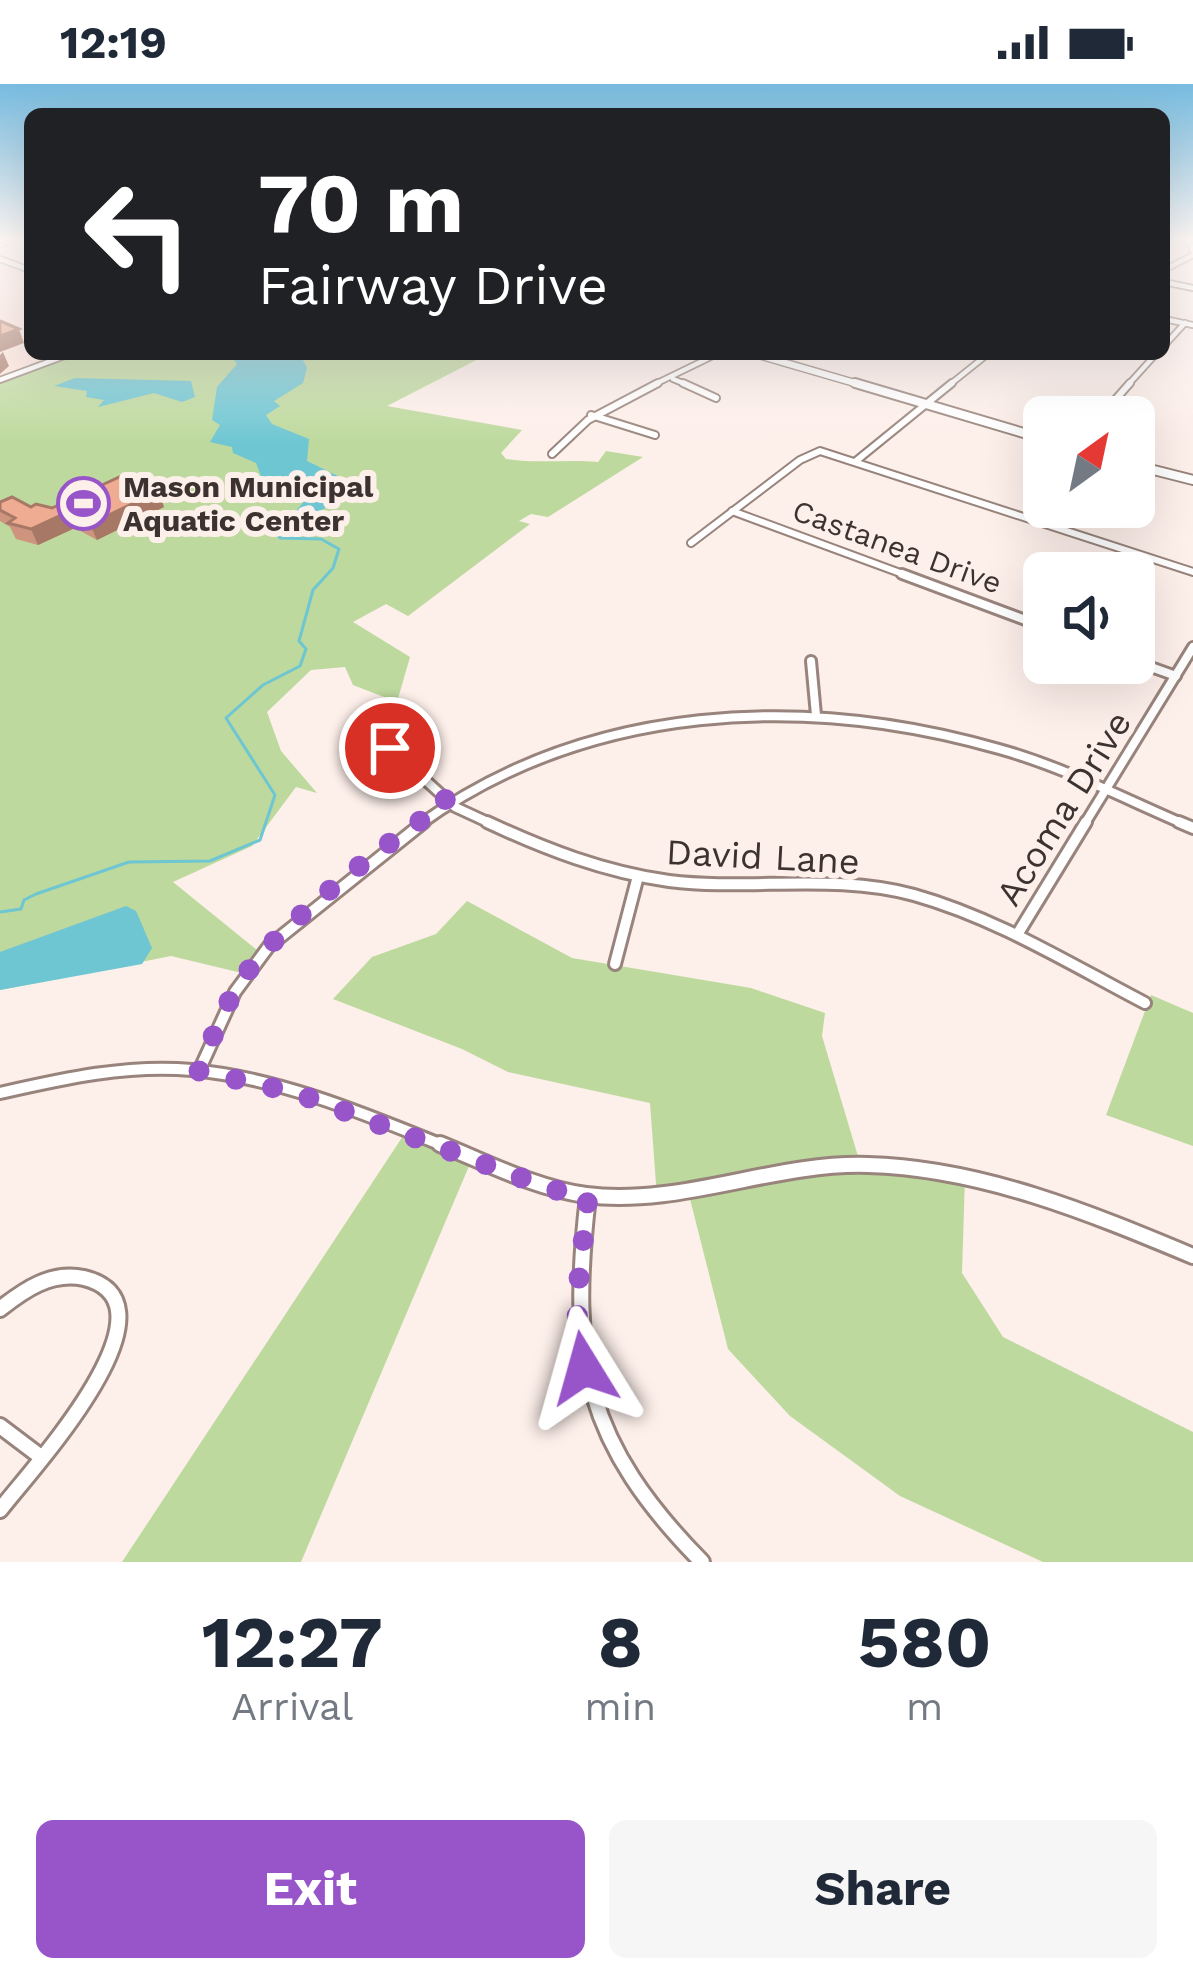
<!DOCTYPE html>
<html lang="en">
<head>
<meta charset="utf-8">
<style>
	:root { --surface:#fff; --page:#f6f6f7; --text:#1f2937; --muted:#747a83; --accent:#9855ca }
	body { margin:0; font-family:"Work Sans",sans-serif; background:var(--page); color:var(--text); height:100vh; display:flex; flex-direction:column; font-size:45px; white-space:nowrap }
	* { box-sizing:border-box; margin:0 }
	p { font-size:39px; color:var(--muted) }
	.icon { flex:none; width:66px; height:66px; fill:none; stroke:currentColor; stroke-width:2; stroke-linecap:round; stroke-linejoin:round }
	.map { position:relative; height:1478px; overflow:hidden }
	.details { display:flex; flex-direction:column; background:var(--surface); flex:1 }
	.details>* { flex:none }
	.top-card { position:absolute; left:24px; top:24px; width:1146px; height:252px; border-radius:18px; box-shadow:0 12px 48px #0002; background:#202124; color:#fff; overflow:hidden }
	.needle { width:78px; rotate:33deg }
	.fabs { position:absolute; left:1023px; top:312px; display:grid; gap:24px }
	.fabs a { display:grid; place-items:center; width:132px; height:132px; border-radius:18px; background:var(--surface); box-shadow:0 12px 48px #0002; font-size:60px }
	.pin { position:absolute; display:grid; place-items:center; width:102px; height:102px; color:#fff; margin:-51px; border:6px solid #fff; border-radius:50%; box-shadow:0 3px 12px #0007 }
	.me { position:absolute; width:132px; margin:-66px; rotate:352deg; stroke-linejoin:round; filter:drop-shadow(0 0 9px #0008) }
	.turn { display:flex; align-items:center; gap:42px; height:252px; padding:0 36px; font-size:54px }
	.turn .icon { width:156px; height:156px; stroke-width:2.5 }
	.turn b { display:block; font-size:84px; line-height:102px }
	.eta { display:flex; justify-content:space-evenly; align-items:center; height:204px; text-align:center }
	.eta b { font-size:72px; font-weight:700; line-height:84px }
	.button { display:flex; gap:24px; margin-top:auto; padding:24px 36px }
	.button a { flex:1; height:138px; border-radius:18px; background:var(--accent); color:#fff; font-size:48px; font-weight:700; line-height:138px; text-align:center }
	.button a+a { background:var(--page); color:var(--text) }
	.status { display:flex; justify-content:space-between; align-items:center; height:84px; padding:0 60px; background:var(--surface); direction:ltr }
	.status svg { height:33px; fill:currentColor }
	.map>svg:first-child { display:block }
	.built { fill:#fee5dc }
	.green { fill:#bdd99d }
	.water { fill:#6dc6d2 }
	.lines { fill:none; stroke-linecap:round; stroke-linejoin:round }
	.stream { stroke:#6dc6d2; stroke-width:3 }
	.minor-far4-casing { stroke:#98847c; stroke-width:8 }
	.minor-far3-casing { stroke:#98847c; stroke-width:10 }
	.minor-far2-casing { stroke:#98847c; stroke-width:14 }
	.minor-far1-casing { stroke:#98847c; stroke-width:16 }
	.minor-casing { stroke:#98847c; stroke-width:20 }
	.tertiary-far1-casing { stroke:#98847c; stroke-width:9 }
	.tertiary-casing { stroke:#98847c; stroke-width:12 }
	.secondary-casing { stroke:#98847c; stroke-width:10 }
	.minor-far4 { stroke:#fff; stroke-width:4.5 }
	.minor-far3 { stroke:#fff; stroke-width:6 }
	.minor-far2 { stroke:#fff; stroke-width:8 }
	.minor-far1 { stroke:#fff; stroke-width:10 }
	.minor { stroke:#fff; stroke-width:14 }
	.tertiary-far1 { stroke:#fff; stroke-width:6 }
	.tertiary { stroke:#fff; stroke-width:8 }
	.secondary { stroke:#fff; stroke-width:8 }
	.wall { fill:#ce947e }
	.shaded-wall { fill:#a77866 }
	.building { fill:#efac92; stroke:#a77866; stroke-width:3 }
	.route { stroke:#9855ca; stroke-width:21; stroke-dasharray:0 37.8 }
	.labels { text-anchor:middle; stroke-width:12; stroke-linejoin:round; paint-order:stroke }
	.far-poi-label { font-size:30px; font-weight:bold; fill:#3c3330; stroke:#fdefea; text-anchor:start }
	.far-street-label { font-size:30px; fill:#3c3330; stroke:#fdefea }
	.street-label { font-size:36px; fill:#3c3330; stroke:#fdefea }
</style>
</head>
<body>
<div class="status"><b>12:19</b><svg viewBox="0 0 49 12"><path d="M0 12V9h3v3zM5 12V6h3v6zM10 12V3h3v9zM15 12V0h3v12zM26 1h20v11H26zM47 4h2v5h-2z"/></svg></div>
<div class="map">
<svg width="1193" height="1478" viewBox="0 0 1193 1478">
	<rect width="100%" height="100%" fill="#fdefea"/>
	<polygon class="built" points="0,175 30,186 30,270 70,270 0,296"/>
	<g class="green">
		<path d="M70,270H488L387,322L522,346L501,369L506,375C538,380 566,375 598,378L606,367L643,373L548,433L531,430L519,437L530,440L408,532L386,520L353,538L410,573L397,618L353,601L345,583L311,586L267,628L281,667L317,709L296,703L252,762L173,798L262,870L246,890L171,872L0,906V296Z"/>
		<polygon points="467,817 572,874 751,904 825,929 822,952 860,1079 965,1092 962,1189 1003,1253 1193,1348 1193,1478 1043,1478 900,1412 790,1332 728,1265 688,1107 657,1113 650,1019 508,988 462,965 333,915 372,873 436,850"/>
		<polygon points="1151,911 1193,929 1193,1062 1106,1031"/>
		<polygon points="405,1049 472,1075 301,1478 122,1478"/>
	</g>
	<g class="water">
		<path d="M230,270L301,272L307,284L303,299L274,317L280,322L266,331L272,340L309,355L307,377L348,397L346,413L293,441L278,435L295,428L312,408C296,398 278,400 261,392L256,379L233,369L232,363L210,358L220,341L212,336L217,303L237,280Z"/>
		<polygon points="75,294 191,297 195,313 182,318 154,309 98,323 104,316 86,313 87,307 54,302"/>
		<polygon points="126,822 136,827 152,864 142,880 0,906 0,868"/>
	</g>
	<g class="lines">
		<polyline class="stream" points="0,828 21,825 24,816 36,810 129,778 210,777 260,756 275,711 226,634 263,601 300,582 306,565 299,557 313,506 333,484 339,465 321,455 280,454 274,445 287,436"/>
		<defs>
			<g id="minor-far4">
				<polyline points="1187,154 1193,167"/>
				<polyline points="0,175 30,186"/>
				<polyline points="1164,186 1193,171"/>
				<polyline points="1164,198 1193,204"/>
				<polyline points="1164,235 1193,241"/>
				<polyline points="1164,262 1185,239"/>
				<polyline points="673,295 690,302"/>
				<polyline points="0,296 70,270"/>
				<polyline points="651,302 717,270"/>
				<polyline points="948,302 988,270"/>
				<polyline points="1127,302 1156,270"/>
			</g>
			<g id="minor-far3">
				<polyline points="683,299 716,314"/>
				<polyline points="591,331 655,351"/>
				<polyline points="1100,333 1130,299"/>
				<polyline points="552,370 588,336 658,299"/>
				<polyline points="856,377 952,299"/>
				<polyline points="732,427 911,493"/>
				<polyline points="691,459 800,376 820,367 1193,488"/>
			</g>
			<g id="minor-far2">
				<polyline points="902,490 1044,543"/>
				<polyline points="811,577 816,631"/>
				<polyline points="1134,577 1176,592"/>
				<polyline points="390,664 455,723 494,741"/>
				<path d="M419,741C588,619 804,609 999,665C1064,683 1125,715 1186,741"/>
				<polyline points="1084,741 1193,563"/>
			</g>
			<g id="minor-far1">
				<path d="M487,738C545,765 604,788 669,797C749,807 835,789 914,811C996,834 1070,880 1145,919"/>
				<polyline points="1179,738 1193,744"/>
				<polyline points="1017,851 1086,738"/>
				<polyline points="615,880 638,792"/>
				<polyline points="199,987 235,908 269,862 424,738"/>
				<path d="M0,1009C62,995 127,980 192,986C280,994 365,1030 447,1063"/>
			</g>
			<g id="minor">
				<path d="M440,1060C487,1079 535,1104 586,1111C680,1123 773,1078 868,1081C981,1084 1090,1129 1193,1172"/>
				<path d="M588,1113C569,1275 585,1359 702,1478"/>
				<path d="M0,1225C24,1206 51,1187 84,1194C187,1219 29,1388 0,1426"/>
				<polyline points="0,1342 41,1373"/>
			</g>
			<polyline id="tertiary-far1" points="755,270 865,302"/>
			<g id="tertiary">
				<polyline points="855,299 1044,355"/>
				<polyline points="1134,381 1193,396"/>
			</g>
			<polyline id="secondary" points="0,159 18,154"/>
		</defs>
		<use href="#minor-far4" class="minor-far4-casing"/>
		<use href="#minor-far3" class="minor-far3-casing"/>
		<use href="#minor-far2" class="minor-far2-casing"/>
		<use href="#minor-far1" class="minor-far1-casing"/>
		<use href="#minor" class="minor-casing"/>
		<use href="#tertiary-far1" class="tertiary-far1-casing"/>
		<use href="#tertiary" class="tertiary-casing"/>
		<use href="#secondary" class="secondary-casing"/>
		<use href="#minor-far4" class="minor-far4"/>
		<use href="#minor-far3" class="minor-far3"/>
		<use href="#minor-far2" class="minor-far2"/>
		<use href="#minor-far1" class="minor-far1"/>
		<use href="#minor" class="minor"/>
		<use href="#tertiary-far1" class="tertiary-far1"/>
		<use href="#tertiary" class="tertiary"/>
		<use href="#secondary" class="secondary"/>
	</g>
	<polygon class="wall" points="0,418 31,423 164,423 97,456 75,444 38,461 16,455 10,443 0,437"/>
	<g class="shaded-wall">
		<polygon points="19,245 24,259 0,268 0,252"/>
		<polygon points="3,268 9,282 0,290 0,271"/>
		<polygon points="159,407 164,423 97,456 90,440"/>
		<polygon points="68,428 75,444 38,461 31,445"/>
	</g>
	<g class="building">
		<polygon points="0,237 19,245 0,252"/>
		<polygon points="126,390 159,407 90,440 68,428 31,445 8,439 15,434 0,426 0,418 12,413 31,423 36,420 52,424"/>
	</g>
	<linearGradient id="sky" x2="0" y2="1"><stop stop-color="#77bbdf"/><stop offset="0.43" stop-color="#fef8f6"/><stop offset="1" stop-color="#fef8f6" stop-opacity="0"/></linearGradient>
	<rect width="1193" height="361" fill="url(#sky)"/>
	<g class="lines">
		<path class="route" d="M390,664L448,718C390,756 281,838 243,894C223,923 212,956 199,987L296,1009L551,1105L588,1113L576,1222L584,1284"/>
	</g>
	<defs>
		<symbol id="stadium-ring" viewBox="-11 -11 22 22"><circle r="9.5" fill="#fdefea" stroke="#9855ca" stroke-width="1.5"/><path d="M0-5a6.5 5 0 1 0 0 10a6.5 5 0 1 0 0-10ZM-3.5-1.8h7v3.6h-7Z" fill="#9855ca"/></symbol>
	</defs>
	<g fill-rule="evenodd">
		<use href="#stadium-ring" x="54" y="390" width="59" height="59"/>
	</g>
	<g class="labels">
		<g class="far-poi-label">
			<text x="123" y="413">Mason Municipal<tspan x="123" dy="34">Aquatic Center</tspan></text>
		</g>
		<g class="far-street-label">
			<text transform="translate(897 463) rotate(20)" y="10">Castanea Drive</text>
		</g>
		<g class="street-label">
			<text transform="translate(1063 724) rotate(-58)" y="13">Acoma Drive</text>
			<text transform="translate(763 772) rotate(3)" y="13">David Lane</text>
		</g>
	</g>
</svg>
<div class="fabs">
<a><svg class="needle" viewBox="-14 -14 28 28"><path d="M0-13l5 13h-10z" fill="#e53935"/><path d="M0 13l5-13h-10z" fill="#747a83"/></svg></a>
<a><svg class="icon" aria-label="sound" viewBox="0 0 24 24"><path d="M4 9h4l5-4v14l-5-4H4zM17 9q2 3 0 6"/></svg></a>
</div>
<div class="pin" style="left:390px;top:664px;background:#d93025"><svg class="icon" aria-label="arrive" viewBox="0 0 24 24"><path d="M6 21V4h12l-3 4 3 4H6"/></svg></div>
<svg class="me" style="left:584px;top:1284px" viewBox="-20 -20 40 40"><path d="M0-17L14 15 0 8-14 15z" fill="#9855ca" stroke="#fff" stroke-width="4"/></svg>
<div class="top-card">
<div class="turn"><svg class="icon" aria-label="left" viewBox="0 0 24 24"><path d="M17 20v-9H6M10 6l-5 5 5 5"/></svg><div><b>70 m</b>Fairway Drive</div></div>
</div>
</div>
<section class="details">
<div class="eta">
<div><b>12:27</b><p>Arrival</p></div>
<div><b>8</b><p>min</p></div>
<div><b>580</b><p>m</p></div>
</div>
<div class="button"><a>Exit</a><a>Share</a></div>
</section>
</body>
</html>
